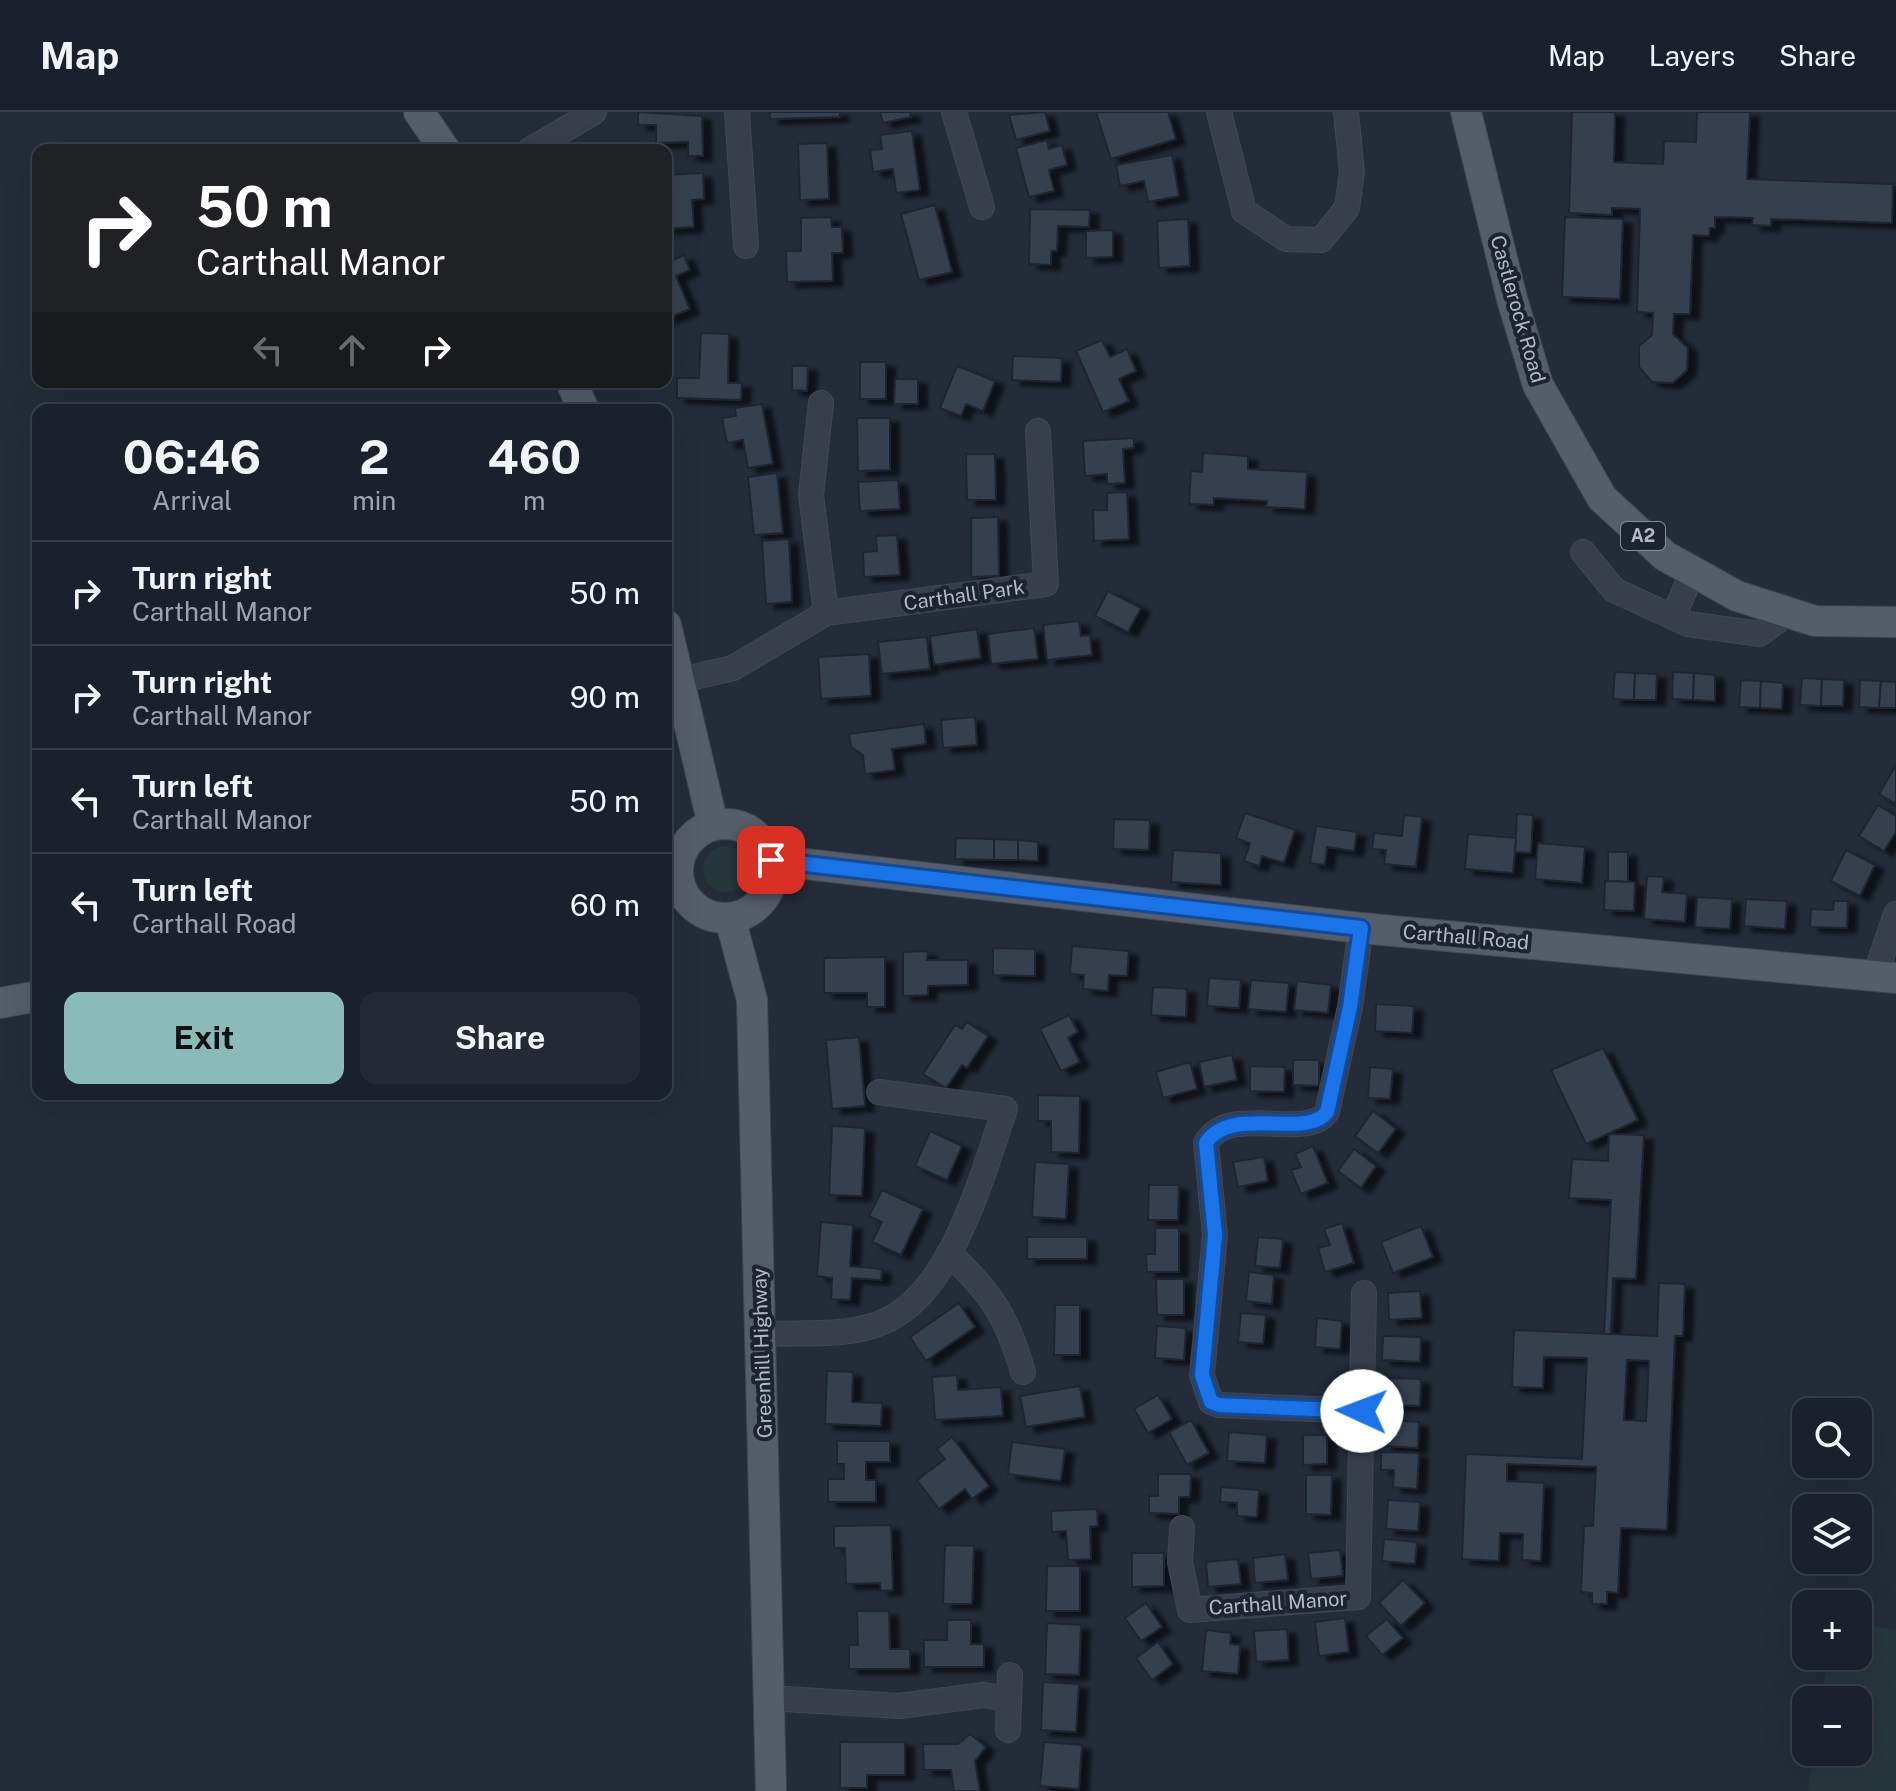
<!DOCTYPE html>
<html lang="en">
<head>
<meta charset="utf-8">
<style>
	:root { --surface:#1b212c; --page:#242934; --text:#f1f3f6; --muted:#a0a3a9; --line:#393e48; --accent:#8bbbb9 }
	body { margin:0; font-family:"Public Sans",sans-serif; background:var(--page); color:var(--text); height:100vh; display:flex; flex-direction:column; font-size:30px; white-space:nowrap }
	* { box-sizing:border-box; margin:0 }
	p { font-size:26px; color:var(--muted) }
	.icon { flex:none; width:44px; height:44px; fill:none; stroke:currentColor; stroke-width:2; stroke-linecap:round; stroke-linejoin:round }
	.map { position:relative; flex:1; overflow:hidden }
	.side { position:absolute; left:32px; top:292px; width:640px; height:696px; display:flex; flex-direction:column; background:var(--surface); border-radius:16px; box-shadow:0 8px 32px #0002,0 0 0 2px var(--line) }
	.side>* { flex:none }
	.banner { position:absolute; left:32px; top:32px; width:640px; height:244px; border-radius:16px; box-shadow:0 8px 32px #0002,0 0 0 2px var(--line); background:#202124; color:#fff; overflow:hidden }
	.tools { position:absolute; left:1792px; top:1286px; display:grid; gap:16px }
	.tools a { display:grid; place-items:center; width:80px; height:80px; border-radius:16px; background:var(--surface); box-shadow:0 8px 32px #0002,0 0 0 2px var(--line); font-size:40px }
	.pin { position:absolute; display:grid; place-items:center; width:68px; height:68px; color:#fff; margin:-34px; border-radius:16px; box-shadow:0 4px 12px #0006 }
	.me { position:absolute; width:88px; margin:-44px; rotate:272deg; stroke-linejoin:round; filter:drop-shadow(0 0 6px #0008) }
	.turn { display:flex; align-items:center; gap:28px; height:168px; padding:0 32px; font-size:36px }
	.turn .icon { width:104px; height:104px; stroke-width:2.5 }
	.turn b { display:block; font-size:56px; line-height:68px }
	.lanes { display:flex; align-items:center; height:76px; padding:0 32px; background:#0003; justify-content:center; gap:40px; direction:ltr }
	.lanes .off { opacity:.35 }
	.eta { display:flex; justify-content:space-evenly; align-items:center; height:136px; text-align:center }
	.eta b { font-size:48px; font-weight:700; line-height:56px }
	.primary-button { display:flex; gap:16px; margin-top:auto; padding:16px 32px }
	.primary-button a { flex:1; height:92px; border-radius:16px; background:var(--accent); color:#111; font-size:32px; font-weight:700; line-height:92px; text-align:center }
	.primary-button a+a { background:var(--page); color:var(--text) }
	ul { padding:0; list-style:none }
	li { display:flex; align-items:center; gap:24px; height:104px; padding:0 32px; border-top:2px solid var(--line) }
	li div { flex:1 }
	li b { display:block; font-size:30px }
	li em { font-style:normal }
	header { display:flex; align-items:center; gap:48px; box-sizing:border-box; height:112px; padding:0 40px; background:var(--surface); border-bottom:2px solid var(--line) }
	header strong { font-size:38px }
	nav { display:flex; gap:44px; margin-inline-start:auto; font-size:28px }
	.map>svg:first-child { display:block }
	.green { fill:#26373b }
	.building { fill:#364050; stroke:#1f2531; stroke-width:2; fill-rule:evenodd; filter:url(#shadow) }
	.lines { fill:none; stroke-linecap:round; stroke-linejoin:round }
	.minor-casing { stroke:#414753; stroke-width:26 }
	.major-casing { stroke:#414753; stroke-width:32 }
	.minor { stroke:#383e4a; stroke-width:24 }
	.major { stroke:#565d6a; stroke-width:30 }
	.route-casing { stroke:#114b97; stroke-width:20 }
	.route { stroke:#1a73e8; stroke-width:14 }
	.labels { text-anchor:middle; stroke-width:8; stroke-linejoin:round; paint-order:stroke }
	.shield { fill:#1d232f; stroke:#868c99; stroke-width:2 }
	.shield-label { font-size:18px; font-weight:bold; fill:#b3b9c6 }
	.street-label { font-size:20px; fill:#b3b9c6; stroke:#1d232f }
</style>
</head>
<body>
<header>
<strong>Map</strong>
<nav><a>Map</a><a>Layers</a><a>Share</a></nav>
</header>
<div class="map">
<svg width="1896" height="1679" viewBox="0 0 1896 1679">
	<defs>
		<filter id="shadow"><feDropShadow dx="9" dy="5" stdDeviation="2" flood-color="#0009"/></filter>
	</defs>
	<rect width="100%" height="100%" fill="#242c3a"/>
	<g class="green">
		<circle cx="726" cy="757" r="23"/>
		<polygon points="1858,1512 1896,1518 1896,1679 1808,1679 1814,1640 1858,1640 1858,1588 1822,1588 1828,1544 1858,1544"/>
	</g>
	<g class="building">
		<polygon points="638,0 702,4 703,44 688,44 688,30 656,31 656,13 638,13"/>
		<polygon points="770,0 840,0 840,5 770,7"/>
		<polygon points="880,0 910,0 911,5 883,11"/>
		<polygon points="1045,0 1050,19 1016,28 1009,3"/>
		<polygon points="1096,0 1168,0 1176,27 1111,47"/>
		<polygon points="1572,0 1615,0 1614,50 1663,52 1664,29 1696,30 1697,0 1750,0 1747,67 1893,72 1892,111 1771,107 1771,114 1752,113 1753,106 1715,105 1715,116 1710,116 1709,124 1693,123 1690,202 1674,202 1673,222 1688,236 1687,258 1673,271 1652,270 1639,255 1639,234 1652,223 1653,201 1637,200 1640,97 1612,96 1612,103 1569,101"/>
		<polygon points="912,19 920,78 896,81 893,57 873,60 870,38 882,37 880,23"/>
		<polygon points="1047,28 1049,37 1062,33 1067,53 1049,58 1054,79 1029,85 1016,36"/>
		<polygon points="827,31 829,87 800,88 798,32"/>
		<polygon points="1172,43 1179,84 1148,90 1144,69 1120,74 1116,53"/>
		<polygon points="703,61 704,87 692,88 694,115 666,117 666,63"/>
		<polygon points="935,93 952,160 919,168 901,102"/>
		<polygon points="1030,97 1090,98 1089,115 1058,114 1057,139 1051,139 1051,153 1029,152"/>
		<polygon points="831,105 832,115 842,115 843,141 832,141 833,169 787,170 786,139 801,139 801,106"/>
		<polygon points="1565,105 1623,107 1620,187 1562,185"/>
		<polygon points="1188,107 1190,154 1159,156 1157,109"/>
		<polygon points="1113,118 1113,145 1086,146 1086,119"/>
		<polygon points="684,143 690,158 676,164 690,197 666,207 666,151"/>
		<polygon points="701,221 729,222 728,271 742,271 741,288 677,286 677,266 699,266"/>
		<polygon points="1102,228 1110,245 1127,237 1136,259 1119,267 1129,289 1103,300 1076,239"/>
		<polygon points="1013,244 1062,246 1061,270 1012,268"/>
		<rect x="860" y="250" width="26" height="37"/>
		<polygon points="792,254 808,254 807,279 792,278"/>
		<polygon points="957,254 995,269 983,299 966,292 961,304 940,296"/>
		<polygon points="895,267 918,267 918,292 894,292"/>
		<polygon points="762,292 773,352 748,356 743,328 727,331 722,306 736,304 735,296"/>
		<polygon points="857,306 890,306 890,358 858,359"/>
		<polygon points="1134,326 1134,336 1123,337 1125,371 1107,372 1107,362 1085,364 1083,329"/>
		<polygon points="1203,341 1248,344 1248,357 1307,360 1305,397 1266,395 1267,389 1214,386 1214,393 1189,392 1191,359 1202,360"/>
		<polygon points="966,342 995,342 996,388 967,388"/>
		<polygon points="777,361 783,421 754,423 748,365"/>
		<polygon points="898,368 900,397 860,399 858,370"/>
		<polygon points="1127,380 1129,427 1094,429 1093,398 1107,398 1107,381"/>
		<polygon points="998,405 999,464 971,465 971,406"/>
		<polygon points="897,423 900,463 864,465 863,440 877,439 876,424"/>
		<polygon points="789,427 792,490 766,492 762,429"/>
		<polygon points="1108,479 1141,496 1128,520 1095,504"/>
		<polygon points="1079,509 1081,524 1090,523 1092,543 1047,548 1043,513"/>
		<polygon points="1034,516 1038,547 991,552 988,522"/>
		<polygon points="977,517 981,546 934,553 930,524"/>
		<polygon points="927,525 930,557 882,562 878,530"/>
		<polygon points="869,542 871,584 821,587 818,545"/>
		<polygon points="1615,560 1635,561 1634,588 1613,587"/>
		<polygon points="1673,560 1694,561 1693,588 1672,587"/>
		<polygon points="1635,561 1657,562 1656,588 1634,588"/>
		<polygon points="1694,561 1715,563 1715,589 1693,588"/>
		<polygon points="1802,566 1822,567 1821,594 1800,593"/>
		<polygon points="1822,567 1844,568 1843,594 1821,594"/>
		<polygon points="1741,568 1761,569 1760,596 1739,595"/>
		<polygon points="1860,568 1881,569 1879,596 1859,595"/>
		<polygon points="1761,569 1783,571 1782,597 1760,596"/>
		<polygon points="1881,569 1896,570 1896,596 1879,596"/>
		<polygon points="975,605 977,633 943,636 941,608"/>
		<polygon points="924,612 926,632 892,637 895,658 865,662 863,643 851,635 849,622"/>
		<polygon points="1896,653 1896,692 1879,682"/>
		<polygon points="1878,693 1896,704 1896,720 1884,739 1859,724"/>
		<polygon points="1245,701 1295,718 1284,751 1262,744 1259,754 1244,749 1250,731 1236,726"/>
		<polygon points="1517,702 1533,703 1531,741 1515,740"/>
		<polygon points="1404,703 1422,705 1416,755 1384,752 1386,738 1372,737 1374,721 1402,724"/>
		<polygon points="1114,707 1150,708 1149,738 1113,737"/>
		<polygon points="1316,714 1357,720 1354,739 1327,735 1325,753 1310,751"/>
		<polygon points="1468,722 1516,726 1513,761 1465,757"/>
		<polygon points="956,726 994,727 994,748 955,747"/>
		<polygon points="994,727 1018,728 1018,748 994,748"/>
		<polygon points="1018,728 1038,730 1038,749 1018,748"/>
		<polygon points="1538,731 1585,735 1582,771 1535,767"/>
		<polygon points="1173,738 1221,741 1221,773 1171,770"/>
		<polygon points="1846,738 1875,753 1860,784 1831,769"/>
		<polygon points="1608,740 1628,740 1628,770 1608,769"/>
		<polygon points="1647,764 1664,765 1662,780 1687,782 1685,810 1644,807"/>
		<polygon points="1605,769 1635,770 1634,799 1604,798"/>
		<polygon points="1697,785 1732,787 1730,817 1695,815"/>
		<polygon points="1746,787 1787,789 1785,817 1744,814"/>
		<polygon points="1834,789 1848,789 1847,816 1810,815 1811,797 1833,798"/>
		<polygon points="1072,834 1129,839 1127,864 1109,863 1108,879 1083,877 1084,863 1070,862"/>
		<polygon points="993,836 1035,837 1035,864 993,863"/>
		<polygon points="928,839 927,848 968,848 968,873 928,874 928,883 903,884 903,840"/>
		<polygon points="885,845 885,895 867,895 867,881 824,881 824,846"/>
		<polygon points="1209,866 1241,868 1239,896 1207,894"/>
		<polygon points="1251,868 1289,871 1286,900 1248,897"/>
		<polygon points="1297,869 1331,873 1328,901 1294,898"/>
		<polygon points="1153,875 1187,877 1186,905 1151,903"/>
		<polygon points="1376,892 1414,894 1412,921 1375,919"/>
		<polygon points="1069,903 1078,920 1068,926 1080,950 1061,959 1040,917"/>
		<polygon points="967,910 988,924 967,956 962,953 946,976 923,962 955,913 962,917"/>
		<polygon points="859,925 865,994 832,997 826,928"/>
		<polygon points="1603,936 1638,1008 1586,1032 1551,958"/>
		<polygon points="1232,943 1237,968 1204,975 1199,950"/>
		<polygon points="1293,948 1319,948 1319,974 1293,973"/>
		<polygon points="1190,950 1197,977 1163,986 1156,960"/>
		<polygon points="1250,954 1285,955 1284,980 1250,979"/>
		<polygon points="1370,955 1393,957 1390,987 1368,986"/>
		<polygon points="1038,983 1080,984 1079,1041 1051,1040 1051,1009 1038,1009"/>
		<polygon points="1373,999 1396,1017 1378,1041 1355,1024"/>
		<polygon points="832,1014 865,1016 862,1084 829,1083"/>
		<polygon points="930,1019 962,1034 947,1068 915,1054"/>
		<polygon points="1609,1022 1644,1023 1636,1167 1613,1166 1611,1222 1604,1222 1611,1088 1569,1086 1572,1047 1608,1049"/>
		<polygon points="1313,1034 1328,1071 1301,1082 1291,1058 1301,1055 1295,1042"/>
		<polygon points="1354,1037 1376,1054 1361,1076 1338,1059"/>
		<polygon points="1264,1045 1268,1069 1238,1075 1233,1050"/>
		<polygon points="1035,1050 1069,1052 1066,1107 1032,1105"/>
		<polygon points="1149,1073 1179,1073 1178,1108 1148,1108"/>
		<polygon points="882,1078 923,1097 901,1143 872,1130 882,1110 869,1104"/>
		<polygon points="821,1110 853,1113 850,1154 882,1157 881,1168 852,1166 850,1188 831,1187 832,1166 817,1164"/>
		<polygon points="1342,1111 1354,1151 1325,1160 1318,1136 1330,1133 1324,1117"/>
		<polygon points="1421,1114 1433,1145 1393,1161 1381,1130"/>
		<polygon points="1155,1116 1179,1116 1179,1160 1147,1160 1146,1142 1155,1142"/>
		<rect x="1027" y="1125" width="60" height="22"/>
		<polygon points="1258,1125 1283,1127 1280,1156 1255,1154"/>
		<polygon points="1249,1160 1274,1163 1272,1192 1246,1189"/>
		<polygon points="1156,1167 1184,1167 1184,1203 1157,1203"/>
		<path d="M1659,1171L1685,1172L1683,1224H1675L1667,1418L1621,1416L1618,1481L1607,1480V1492H1592V1481L1581,1480L1584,1414H1593L1596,1355L1507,1352V1369L1544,1371L1541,1449L1522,1448L1523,1422L1500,1421L1499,1449L1462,1447L1466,1342L1582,1347L1587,1246L1544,1245L1543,1276L1512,1275L1514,1218L1657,1224ZM1627,1248L1649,1249L1646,1309L1624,1308Z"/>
		<polygon points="1420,1179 1422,1206 1389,1208 1388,1181"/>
		<polygon points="959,1191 975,1215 926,1249 910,1225"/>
		<polygon points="1055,1193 1080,1193 1080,1243 1054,1243"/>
		<polygon points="1241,1201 1266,1203 1263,1232 1238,1230"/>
		<polygon points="1317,1206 1342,1209 1340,1237 1315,1235"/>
		<polygon points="1157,1214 1186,1216 1184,1248 1155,1246"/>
		<polygon points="1383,1224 1421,1225 1420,1250 1382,1248"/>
		<polygon points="827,1259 853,1260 852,1290 882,1291 881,1314 825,1312"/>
		<polygon points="957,1263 958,1278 1001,1275 1003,1304 935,1308 932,1265"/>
		<polygon points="1387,1266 1421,1267 1420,1294 1386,1293"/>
		<polygon points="1080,1274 1085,1305 1026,1315 1020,1284"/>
		<polygon points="1158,1283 1172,1307 1148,1321 1134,1297"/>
		<polygon points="1191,1308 1209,1341 1187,1353 1169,1320"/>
		<polygon points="1385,1308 1419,1310 1418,1336 1384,1334"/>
		<polygon points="1229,1320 1267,1323 1265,1351 1227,1349"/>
		<polygon points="1303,1323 1327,1323 1327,1352 1303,1353"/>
		<polygon points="952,1325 989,1374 972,1387 965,1377 939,1397 917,1368 945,1347 937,1337"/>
		<polygon points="837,1329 890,1329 890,1350 866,1350 866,1368 876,1368 876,1390 828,1390 828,1367 844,1367 844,1352 837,1352"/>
		<polygon points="1012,1330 1065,1337 1061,1369 1008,1362"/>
		<polygon points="1381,1340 1419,1341 1417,1377 1393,1375 1394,1358 1381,1358"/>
		<polygon points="1158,1362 1191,1362 1190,1385 1179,1385 1179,1402 1149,1401 1149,1384 1158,1384"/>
		<polygon points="1306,1363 1332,1363 1331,1403 1306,1402"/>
		<polygon points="1221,1375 1259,1378 1257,1405 1237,1404 1237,1391 1220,1390"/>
		<polygon points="1388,1388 1420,1390 1418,1419 1386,1417"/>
		<polygon points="1097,1397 1098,1414 1090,1415 1091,1447 1068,1448 1066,1419 1052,1420 1051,1399"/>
		<polygon points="891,1413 893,1478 881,1479 880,1471 846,1472 845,1436 834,1436 834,1414"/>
		<polygon points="1384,1427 1417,1430 1415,1452 1382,1449"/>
		<polygon points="945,1433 974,1434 972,1492 943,1492"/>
		<polygon points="1340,1438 1343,1464 1311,1467 1308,1441"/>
		<polygon points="1132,1441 1164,1441 1164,1474 1132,1475"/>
		<polygon points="1285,1442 1288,1468 1255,1471 1253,1446"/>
		<polygon points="1238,1447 1241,1472 1208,1475 1206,1450"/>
		<polygon points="1047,1454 1080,1454 1080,1499 1046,1499"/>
		<polygon points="1403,1468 1425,1491 1401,1514 1379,1491"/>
		<polygon points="1146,1491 1162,1515 1141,1529 1125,1506"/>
		<polygon points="857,1499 889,1499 890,1537 910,1537 910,1557 849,1557 849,1533 858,1533"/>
		<polygon points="1345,1506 1349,1540 1319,1544 1315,1510"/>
		<polygon points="1387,1507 1403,1526 1382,1543 1366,1524"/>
		<polygon points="947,1508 971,1508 971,1532 984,1532 984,1555 924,1555 924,1528 947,1528"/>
		<polygon points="1047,1511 1081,1513 1079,1563 1045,1562"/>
		<polygon points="1287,1517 1289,1548 1256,1550 1254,1519"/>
		<polygon points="1206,1518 1231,1521 1230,1532 1240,1533 1238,1562 1202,1559"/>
		<polygon points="1158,1530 1173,1552 1152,1568 1136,1546"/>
		<polygon points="1043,1570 1079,1572 1076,1620 1041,1618"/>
		<polygon points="970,1622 986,1635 975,1649 980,1679 954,1679 951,1658 924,1658 923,1632 958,1632"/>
		<polygon points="840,1630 905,1630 905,1663 867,1663 867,1676 840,1676"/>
		<polygon points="1044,1630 1082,1633 1079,1677 1040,1674"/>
	</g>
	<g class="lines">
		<defs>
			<g id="minor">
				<polyline points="737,0 746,134"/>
				<polyline points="954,0 982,95"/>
				<polyline points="1219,0 1244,99 1286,127 1321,128 1347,96 1352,60 1346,0"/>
				<polyline points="530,38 594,0"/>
				<polyline points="821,291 811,383 826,501"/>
				<polyline points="1583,440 1614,478 1688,512 1760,522 1789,500"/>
				<polyline points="1673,505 1693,459"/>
				<polyline points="681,568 733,556 826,501 1046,472 1038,319"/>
				<path d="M1361,816L1350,895L1327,1000C1306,1030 1230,990 1206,1031L1215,1123L1202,1263L1211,1290L1219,1293L1362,1299"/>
				<polyline points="1875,864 1896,802"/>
				<path d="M949,1141C991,1181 1007,1204 1023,1260"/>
				<path d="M762,1222C799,1220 844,1225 878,1212C951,1187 982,1062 1005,997L879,980"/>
				<polyline points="1182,1416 1180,1450 1190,1498 1358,1485 1364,1181"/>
				<polyline points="769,1586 899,1594 984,1583 1008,1587"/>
				<polyline points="1008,1618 1010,1563"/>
			</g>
			<g id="major">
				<polyline points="419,0 445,38"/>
				<polyline points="1466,0 1512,187 1538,273 1602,386 1665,444 1737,484 1815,509 1896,510"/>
				<polyline points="571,270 584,298"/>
				<polyline points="666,513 713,713"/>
				<circle cx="725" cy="759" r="47"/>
				<polyline points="771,748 1361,816 1896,866"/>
				<polyline points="730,806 752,888 771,1679"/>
				<polyline points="0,891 38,884"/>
			</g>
		</defs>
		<use href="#minor" class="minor-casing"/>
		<use href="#major" class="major-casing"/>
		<use href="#minor" class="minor"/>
		<use href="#major" class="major"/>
	</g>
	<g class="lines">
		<defs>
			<path id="route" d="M771,748L1361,816L1350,895L1327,1000C1307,1028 1230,992 1206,1031L1215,1123L1202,1263L1211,1290L1219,1293L1362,1299"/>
		</defs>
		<use href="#route" class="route-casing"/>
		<use href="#route" class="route"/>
	</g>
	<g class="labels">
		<rect class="shield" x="1621" y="410" width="44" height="28" rx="6"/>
		<g class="shield-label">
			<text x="1643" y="430">A2</text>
		</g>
		<g class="street-label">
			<text transform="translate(1518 197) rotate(74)" y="7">Castlerock Road</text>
			<text transform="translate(964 483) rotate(-8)" y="7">Carthall Park</text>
			<text transform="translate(1466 825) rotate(5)" y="7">Carthall Road</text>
			<text transform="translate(762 1241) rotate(-92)" y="7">Greenhill Highway</text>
			<text transform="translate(1278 1491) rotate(-4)" y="7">Carthall Manor</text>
		</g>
	</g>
</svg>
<div class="tools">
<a><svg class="icon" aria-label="search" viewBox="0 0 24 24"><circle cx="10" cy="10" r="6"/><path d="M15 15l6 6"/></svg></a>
<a><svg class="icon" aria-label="layers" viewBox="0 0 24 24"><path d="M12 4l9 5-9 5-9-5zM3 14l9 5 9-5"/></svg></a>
<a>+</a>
<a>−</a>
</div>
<div class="pin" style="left:771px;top:748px;background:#d93025"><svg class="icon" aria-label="arrive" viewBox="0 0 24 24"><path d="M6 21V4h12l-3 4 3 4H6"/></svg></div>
<svg class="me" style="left:1362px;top:1299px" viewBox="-20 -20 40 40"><circle r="19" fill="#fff"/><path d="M0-13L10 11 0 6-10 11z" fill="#1a73e8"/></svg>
<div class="banner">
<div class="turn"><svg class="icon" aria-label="right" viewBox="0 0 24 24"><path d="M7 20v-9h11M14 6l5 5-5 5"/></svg><div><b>50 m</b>Carthall Manor</div></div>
<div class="lanes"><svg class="icon off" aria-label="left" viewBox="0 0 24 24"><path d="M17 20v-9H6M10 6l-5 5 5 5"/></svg><svg class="icon off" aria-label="ahead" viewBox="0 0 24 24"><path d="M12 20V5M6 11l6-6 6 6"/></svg><svg class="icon" aria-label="right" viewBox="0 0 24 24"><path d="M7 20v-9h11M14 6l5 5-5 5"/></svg></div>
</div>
<section class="side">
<div class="eta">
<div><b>06:46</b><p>Arrival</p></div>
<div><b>2</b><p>min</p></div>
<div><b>460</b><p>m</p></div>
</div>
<ul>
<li><svg class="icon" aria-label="right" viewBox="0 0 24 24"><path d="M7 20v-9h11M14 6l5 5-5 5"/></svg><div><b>Turn right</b><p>Carthall Manor</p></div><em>50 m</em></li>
<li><svg class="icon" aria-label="right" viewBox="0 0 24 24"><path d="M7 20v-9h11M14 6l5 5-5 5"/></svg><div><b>Turn right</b><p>Carthall Manor</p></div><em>90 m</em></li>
<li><svg class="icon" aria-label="left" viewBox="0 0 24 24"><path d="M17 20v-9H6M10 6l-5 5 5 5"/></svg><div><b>Turn left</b><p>Carthall Manor</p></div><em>50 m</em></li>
<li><svg class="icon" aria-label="left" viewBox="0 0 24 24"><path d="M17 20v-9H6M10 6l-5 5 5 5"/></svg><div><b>Turn left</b><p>Carthall Road</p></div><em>60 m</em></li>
</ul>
<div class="primary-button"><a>Exit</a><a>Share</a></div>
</section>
</div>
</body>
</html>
